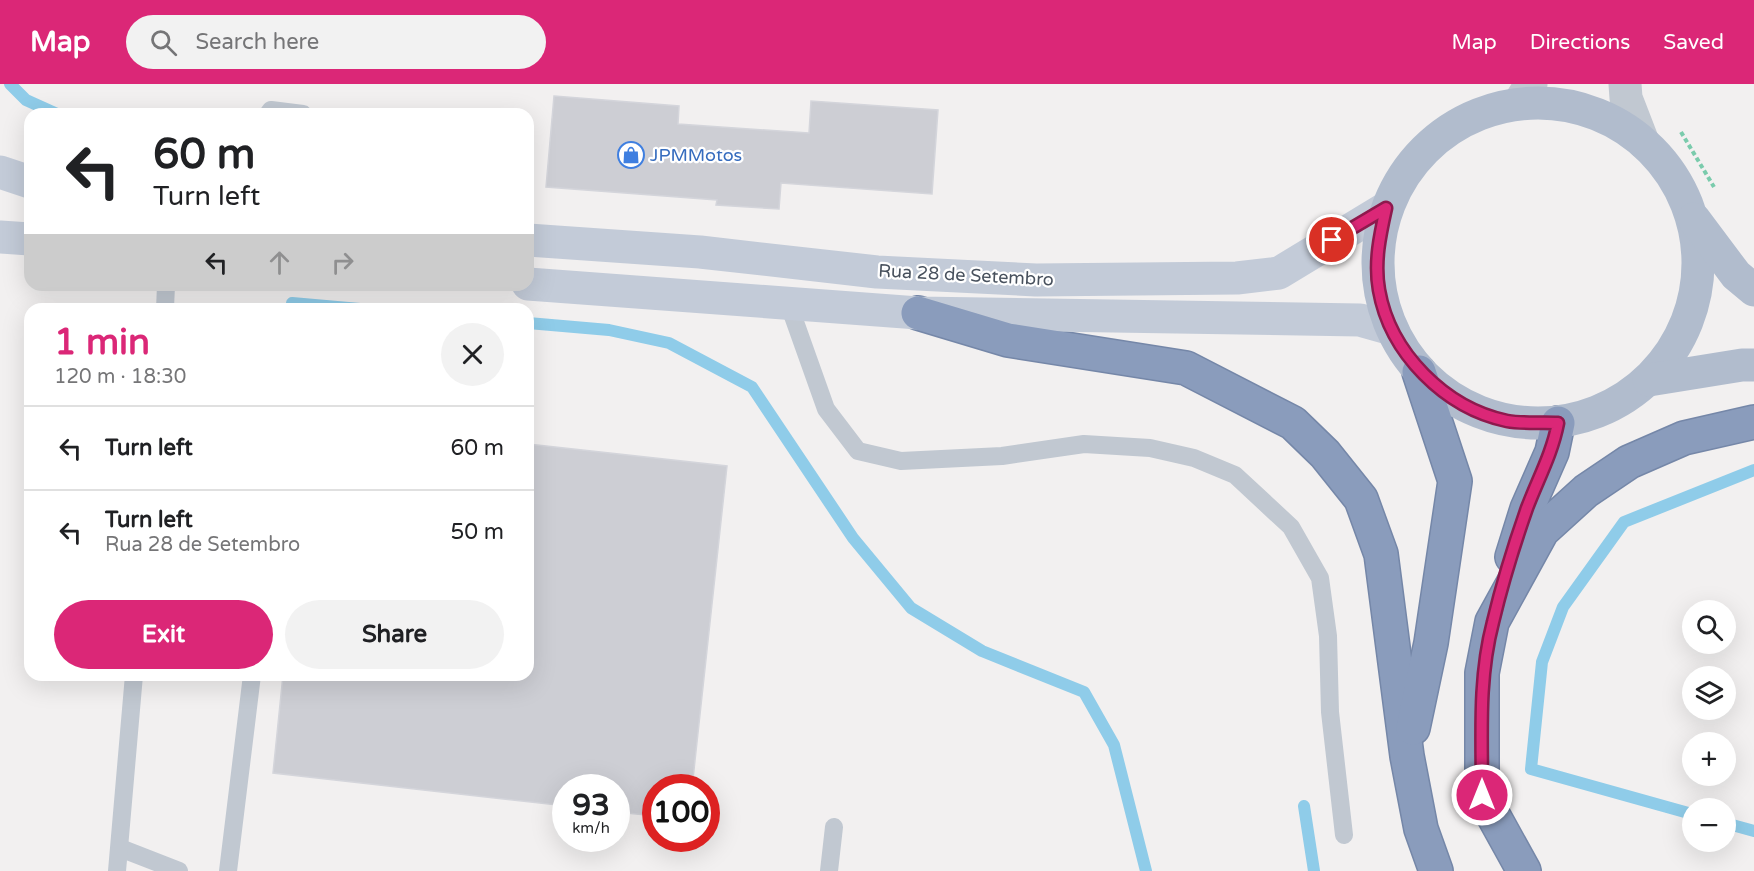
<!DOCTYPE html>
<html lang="en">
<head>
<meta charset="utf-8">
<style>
	:root { --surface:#fff; --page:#f2f2f2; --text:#202124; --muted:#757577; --line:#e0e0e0; --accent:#db2777 }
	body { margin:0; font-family:"Varela Round",sans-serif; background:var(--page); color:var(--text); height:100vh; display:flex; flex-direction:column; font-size:22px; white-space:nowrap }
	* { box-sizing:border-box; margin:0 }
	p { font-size:20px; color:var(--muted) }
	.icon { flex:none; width:33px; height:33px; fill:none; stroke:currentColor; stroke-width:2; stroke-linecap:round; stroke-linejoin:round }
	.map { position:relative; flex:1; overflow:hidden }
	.details { position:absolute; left:24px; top:219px; width:510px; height:378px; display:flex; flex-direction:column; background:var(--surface); border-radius:18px; box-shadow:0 6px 24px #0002 }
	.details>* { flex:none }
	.banner { position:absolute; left:24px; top:24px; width:510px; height:183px; border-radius:18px; box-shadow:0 6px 24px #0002; background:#fff; color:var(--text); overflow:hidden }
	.fabs { position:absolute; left:1682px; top:516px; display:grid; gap:12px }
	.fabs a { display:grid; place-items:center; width:54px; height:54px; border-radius:50%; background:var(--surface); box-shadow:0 6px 24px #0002; font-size:30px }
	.speed { position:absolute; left:552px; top:690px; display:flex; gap:12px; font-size:30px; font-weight:700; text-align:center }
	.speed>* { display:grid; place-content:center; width:78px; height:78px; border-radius:50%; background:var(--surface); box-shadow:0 6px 24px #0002; line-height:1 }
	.speed small { font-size:15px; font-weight:400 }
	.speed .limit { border:9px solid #d22; background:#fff; color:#111 }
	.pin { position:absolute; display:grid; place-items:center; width:51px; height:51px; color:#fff; margin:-26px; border:3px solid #fff; border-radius:50%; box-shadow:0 2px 6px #0007 }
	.me { position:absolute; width:66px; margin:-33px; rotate:0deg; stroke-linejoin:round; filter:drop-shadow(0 0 4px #0008) }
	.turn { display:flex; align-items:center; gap:21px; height:126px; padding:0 30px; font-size:27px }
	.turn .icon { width:78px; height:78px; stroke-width:2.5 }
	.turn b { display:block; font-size:42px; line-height:51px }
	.lanes { display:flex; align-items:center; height:57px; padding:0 30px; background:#0003; justify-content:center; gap:30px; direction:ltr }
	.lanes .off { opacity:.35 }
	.round { display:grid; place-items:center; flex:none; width:63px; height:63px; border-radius:32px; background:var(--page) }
	.headline { display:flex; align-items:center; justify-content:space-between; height:102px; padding:0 30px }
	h1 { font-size:36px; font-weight:700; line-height:45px; color:var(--accent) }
	.cta { display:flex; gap:12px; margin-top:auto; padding:12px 30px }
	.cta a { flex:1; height:69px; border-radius:36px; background:var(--accent); color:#fff; font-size:24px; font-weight:700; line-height:69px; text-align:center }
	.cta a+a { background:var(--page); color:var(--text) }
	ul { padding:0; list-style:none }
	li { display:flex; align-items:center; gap:18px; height:84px; padding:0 30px; border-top:2px solid var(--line) }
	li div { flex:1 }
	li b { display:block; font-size:22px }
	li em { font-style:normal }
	header { display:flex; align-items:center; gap:36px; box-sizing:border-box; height:84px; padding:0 30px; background:var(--accent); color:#fff }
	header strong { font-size:28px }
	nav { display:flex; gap:33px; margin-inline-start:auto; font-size:21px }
	.search { width:420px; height:54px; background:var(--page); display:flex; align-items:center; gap:15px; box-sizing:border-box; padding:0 21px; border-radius:33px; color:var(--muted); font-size:22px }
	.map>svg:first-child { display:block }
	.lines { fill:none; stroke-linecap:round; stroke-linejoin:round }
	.stream { stroke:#8fcce9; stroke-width:12 }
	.building { fill:#cdced4; stroke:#d4d5db; stroke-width:1.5 }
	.motorway-casing { stroke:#7587a8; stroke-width:36 }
	.path { stroke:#7acbac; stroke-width:4; stroke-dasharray:4.5 3; stroke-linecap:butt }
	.service { stroke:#c1c8d1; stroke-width:18 }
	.tertiary { stroke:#c1c8d1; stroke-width:33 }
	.secondary { stroke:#c3cbd8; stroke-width:33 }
	.primary { stroke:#b1bccd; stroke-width:33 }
	.motorway { stroke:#8a9cbc; stroke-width:33 }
	.route-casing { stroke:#8e194d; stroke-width:15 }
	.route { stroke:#db2777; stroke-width:10 }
	.labels { text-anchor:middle; stroke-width:4.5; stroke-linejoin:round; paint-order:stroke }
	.shop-label { font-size:18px; fill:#366cbe; stroke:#fff; text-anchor:start }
	.street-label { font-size:18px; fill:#48515d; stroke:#fff }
</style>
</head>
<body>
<header>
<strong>Map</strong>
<div class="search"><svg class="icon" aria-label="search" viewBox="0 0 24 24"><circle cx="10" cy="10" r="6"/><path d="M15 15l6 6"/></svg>Search here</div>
<nav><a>Map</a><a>Directions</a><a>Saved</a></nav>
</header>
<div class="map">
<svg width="1754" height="787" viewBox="0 0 1754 787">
	<rect width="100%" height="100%" fill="#f2f0f0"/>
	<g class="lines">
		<g class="stream">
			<polyline points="10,0 26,16 57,30"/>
			<polyline points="292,219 360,225"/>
			<polyline points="528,239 609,246 669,259 752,303 853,454 911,524 982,567 1084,608 1114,661 1146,787"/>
			<polyline points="1304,722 1314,787"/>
			<polyline points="1692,730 1531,685 1542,578 1563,523 1624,438 1754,386"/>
			<polyline points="1725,739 1754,747"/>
		</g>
	</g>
	<g class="building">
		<polygon points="554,12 679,22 678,40 809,49 811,17 938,26 932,110 781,99 779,125 716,121 717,116 546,103"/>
		<polygon points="528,360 727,382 692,704 656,704 656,732 616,728 616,704 566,704 566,722 273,689 283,591 528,591"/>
	</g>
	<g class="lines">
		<defs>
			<g id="motorway">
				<polyline points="918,229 1008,256 1186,284 1293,339 1325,370 1361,415 1381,470 1407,672 1421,745 1436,787"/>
				<polyline points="1512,473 1527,425 1552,368 1558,339"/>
				<polyline points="1413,644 1431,559 1455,397 1419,288"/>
				<polyline points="1524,787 1482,711 1482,589 1492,538 1542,447 1586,407 1629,378 1684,354 1754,338"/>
			</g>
		</defs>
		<use href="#motorway" class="motorway-casing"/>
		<polyline class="path" points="1681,48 1714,103"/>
		<g class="service">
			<polyline points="268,30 271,26 303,30"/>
			<polyline points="789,221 826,325 858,367 901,377 1002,372 1084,360 1150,364 1194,374 1235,391 1291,443 1320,494 1328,552 1330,628 1344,751"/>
			<polyline points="165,225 166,201"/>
			<polyline points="120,764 179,787"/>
			<polyline points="117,787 134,591"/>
			<polyline points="228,787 252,591"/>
			<polyline points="829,787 834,743"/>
		</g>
		<g class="tertiary">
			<polyline points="1625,0 1626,14 1643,58"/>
			<polyline points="1519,19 1531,0"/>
		</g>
		<g class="secondary">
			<polyline points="0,88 30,98"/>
			<polyline points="0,153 30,155"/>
			<polyline points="528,156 700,168 877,188 1036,196 1237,194 1279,189 1386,124"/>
			<polyline points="528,200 918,229 1360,236 1392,245"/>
		</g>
		<g class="primary">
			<circle cx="1538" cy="179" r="160"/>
			<polyline points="1694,135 1736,191 1754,206"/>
			<polyline points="1649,296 1742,281 1754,281"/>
		</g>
		<use href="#motorway" class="motorway"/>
	</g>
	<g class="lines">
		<defs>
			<path id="route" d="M1332,156L1386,124C1380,151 1374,178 1379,206C1390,269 1445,324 1507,337C1523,340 1542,338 1558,339C1552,370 1538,395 1527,424C1514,461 1502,500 1493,538C1478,595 1482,652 1482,711"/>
		</defs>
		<use href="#route" class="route-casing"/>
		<use href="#route" class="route"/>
	</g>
	<defs>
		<symbol id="shop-ring" viewBox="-11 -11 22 22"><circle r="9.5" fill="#fff" stroke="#3f7fe0" stroke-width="1.5"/><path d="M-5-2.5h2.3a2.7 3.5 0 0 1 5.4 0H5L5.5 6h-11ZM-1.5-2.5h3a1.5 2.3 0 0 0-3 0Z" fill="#3f7fe0"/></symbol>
	</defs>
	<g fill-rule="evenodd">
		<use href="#shop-ring" x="616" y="56" width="30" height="30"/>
	</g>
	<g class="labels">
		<g class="shop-label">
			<text x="650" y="77">JPMMotos</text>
		</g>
		<g class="street-label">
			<text transform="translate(966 191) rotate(3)" y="6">Rua 28 de Setembro</text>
		</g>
	</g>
</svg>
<div class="fabs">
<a><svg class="icon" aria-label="search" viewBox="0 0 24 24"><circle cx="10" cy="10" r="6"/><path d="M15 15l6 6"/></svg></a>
<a><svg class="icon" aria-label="layers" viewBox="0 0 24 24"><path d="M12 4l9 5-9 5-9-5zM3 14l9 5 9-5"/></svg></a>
<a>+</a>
<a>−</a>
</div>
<div class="speed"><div>93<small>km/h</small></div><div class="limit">100</div></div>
<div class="pin" style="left:1332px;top:156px;background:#d93025"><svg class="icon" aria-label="arrive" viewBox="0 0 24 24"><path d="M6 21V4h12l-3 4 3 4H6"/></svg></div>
<svg class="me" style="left:1482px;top:711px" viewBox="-20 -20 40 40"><circle r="17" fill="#db2777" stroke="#fff" stroke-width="3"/><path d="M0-11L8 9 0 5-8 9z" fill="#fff"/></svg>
<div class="banner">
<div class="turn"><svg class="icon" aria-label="left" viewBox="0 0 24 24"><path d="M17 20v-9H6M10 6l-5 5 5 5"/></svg><div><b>60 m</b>Turn left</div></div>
<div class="lanes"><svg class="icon" aria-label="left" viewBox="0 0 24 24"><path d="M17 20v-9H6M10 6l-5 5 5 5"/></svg><svg class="icon off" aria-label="ahead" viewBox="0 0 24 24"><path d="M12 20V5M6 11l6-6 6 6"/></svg><svg class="icon off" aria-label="right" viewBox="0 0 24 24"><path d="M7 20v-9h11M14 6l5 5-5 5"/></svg></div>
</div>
<section class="details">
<div class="headline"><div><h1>1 min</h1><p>120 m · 18:30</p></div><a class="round"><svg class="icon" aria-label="close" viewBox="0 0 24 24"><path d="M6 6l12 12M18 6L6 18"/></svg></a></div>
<ul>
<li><svg class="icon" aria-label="left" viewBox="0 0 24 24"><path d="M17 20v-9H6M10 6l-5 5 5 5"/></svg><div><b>Turn left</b></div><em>60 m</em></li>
<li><svg class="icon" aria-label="left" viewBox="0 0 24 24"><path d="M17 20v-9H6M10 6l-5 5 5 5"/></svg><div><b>Turn left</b><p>Rua 28 de Setembro</p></div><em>50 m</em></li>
</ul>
<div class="cta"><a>Exit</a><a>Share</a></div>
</section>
</div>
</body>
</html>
